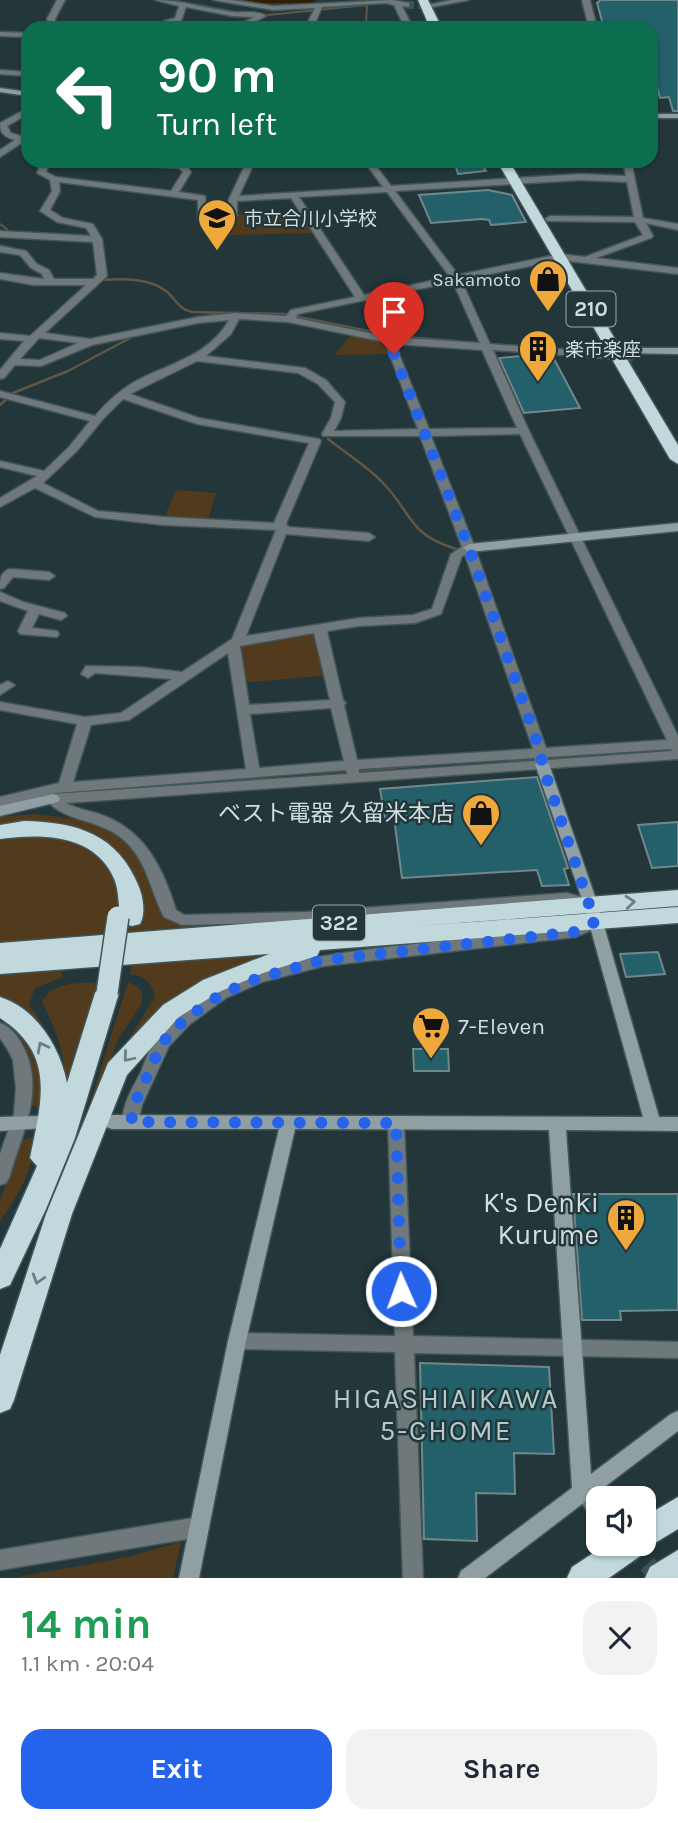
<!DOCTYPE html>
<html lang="en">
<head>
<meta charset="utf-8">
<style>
	:root { --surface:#fff; --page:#f2f2f3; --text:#1f2937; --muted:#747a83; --accent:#2563eb }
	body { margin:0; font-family:Karla,"Noto Sans JP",sans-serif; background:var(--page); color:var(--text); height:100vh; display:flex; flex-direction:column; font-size:26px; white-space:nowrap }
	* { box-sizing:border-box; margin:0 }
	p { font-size:23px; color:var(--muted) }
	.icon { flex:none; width:38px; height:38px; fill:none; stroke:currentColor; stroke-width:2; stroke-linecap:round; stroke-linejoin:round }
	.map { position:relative; height:1578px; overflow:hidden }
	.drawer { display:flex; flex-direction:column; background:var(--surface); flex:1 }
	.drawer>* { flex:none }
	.guide { position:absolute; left:21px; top:21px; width:637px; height:147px; border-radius:21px; box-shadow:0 2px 5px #0004; background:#0b6e4f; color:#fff; overflow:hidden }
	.controls { position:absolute; left:586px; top:1486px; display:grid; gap:14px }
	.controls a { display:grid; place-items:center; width:70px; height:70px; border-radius:14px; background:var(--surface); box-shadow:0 2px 5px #0004; font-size:35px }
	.pin { position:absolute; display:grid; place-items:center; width:60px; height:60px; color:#fff; margin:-72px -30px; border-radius:50% 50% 50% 0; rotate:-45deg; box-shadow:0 0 7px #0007 }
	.pin .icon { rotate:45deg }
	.me { position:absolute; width:77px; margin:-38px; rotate:358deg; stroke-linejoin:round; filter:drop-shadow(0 0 5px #0008) }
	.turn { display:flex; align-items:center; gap:24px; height:147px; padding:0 21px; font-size:32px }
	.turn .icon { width:91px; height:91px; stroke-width:2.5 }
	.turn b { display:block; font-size:49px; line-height:60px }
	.round { display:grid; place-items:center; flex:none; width:74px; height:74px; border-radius:21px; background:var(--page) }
	.overview { display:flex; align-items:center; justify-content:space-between; height:119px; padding:0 21px }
	h1 { font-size:42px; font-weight:700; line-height:52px; color:#1e9e55 }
	.cta { display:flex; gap:14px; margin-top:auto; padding:14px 21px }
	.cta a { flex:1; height:80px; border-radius:21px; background:var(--accent); color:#fff; font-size:28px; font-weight:700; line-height:80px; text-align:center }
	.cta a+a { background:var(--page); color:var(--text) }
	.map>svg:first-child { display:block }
	.green { fill:#513b1c }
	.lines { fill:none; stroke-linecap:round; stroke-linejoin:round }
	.stream-far2 { stroke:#615744; stroke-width:2 }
	.stream-far1 { stroke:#615744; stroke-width:2.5 }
	.stream { stroke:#615744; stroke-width:3.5 }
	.river { fill:#311e02; fill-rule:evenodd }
	.building { fill:#23606a; stroke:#71878b; stroke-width:2 }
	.street-tunnel-far1 { stroke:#3d5053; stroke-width:8; stroke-dasharray:8 4.5; stroke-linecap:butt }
	.street-tunnel { stroke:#3d5053; stroke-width:18; stroke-dasharray:18 9; stroke-linecap:butt }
	.street-casing { stroke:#425558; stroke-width:3 }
	.secondary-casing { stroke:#425558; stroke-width:3 }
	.highway-casing { stroke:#425558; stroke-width:3 }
	.street { fill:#6f787a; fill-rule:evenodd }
	.secondary { fill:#909fa2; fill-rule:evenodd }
	.highway { fill:#c1d9dd; fill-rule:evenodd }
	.highway-bridge-casing { stroke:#425558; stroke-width:24; stroke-linecap:butt }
	.highway-bridge { stroke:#c1d9dd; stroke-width:21 }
	.oneway { stroke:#6a8083 }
	.route { stroke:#2563eb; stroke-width:12; stroke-dasharray:0 21.6 }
	.labels { text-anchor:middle; stroke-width:5; stroke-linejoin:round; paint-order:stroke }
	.far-poi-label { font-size:19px; fill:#d0dcde; stroke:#23373a; text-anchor:start }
	.shield { fill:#23373a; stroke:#9caaad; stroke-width:2 }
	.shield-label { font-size:21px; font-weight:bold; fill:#d0dcde }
	.poi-label { font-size:23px; fill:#d0dcde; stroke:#23373a; text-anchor:end }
	.near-poi-label { font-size:28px; fill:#d0dcde; stroke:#23373a; text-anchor:end }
	.near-neighbourhood-label { font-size:28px; letter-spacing:2px; fill:#b3cace; stroke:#23373a }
</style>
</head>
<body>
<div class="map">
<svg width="678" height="1578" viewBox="0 0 678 1578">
	<rect width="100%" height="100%" fill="#23373a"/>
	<g class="green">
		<polygon points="304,211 318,233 229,235 226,221 232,215"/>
		<polygon points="353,332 389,340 394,354 335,355"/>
		<polygon points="176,490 216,493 208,520 164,518"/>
		<polygon points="320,630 332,675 239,683 238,641"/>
		<path d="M34,814C65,818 102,819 126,842C146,862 155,914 176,923C181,926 190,925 197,926L0,942V817Z"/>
		<path d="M299,949L128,1048L131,1036L155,996C152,983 144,975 130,974L131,965L145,964L147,961Z"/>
		<polygon points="28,969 61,971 63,977 35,988 29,1004 48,1034 56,1056 0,1002 0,971"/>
		<path d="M102,982L64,1091C67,1056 57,1032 42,1002C53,980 80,984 102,982Z"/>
		<polygon points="128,982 138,987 142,993 142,1003 117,1041 81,1144 77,1144"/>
		<polygon points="0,1012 42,1058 44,1110 30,1104 13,1033 0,1019"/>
		<path d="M38,1135C33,1168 19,1195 0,1221V1200L22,1140Z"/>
		<polygon points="181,1542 173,1578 13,1578 128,1557"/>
	</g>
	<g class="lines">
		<g class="stream-far2">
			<polyline points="172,0 235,12"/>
			<polyline points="247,12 268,15 367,5 366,25 360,28"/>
			<polyline points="0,224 7,229 0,235"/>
			<polyline points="0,245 18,250"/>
		</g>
		<g class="stream-far1">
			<path d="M99,280C121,279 147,277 166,291C176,299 178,309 192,312L285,314"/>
			<polyline points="202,317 218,314"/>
			<polyline points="299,317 393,336 455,341"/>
			<polyline points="572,350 606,352"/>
			<polyline points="0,405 13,393 68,371 134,336"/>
			<path d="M328,439C347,454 368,467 384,484C414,516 408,534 456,549"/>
		</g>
		<g class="stream">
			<polyline points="556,756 678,749"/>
			<polyline points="357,770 419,765"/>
			<polyline points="304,773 349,770"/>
			<polyline points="40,797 63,792"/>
		</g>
		<polygon class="river" points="246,0 316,0 311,3 251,3"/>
	</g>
	<g class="building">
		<polygon points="601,0 678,0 678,111 673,111 669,97 660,98 655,79 651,79 651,28 604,28 597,3"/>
		<polygon points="454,161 481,162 486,171 458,174"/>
		<polygon points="488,190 512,195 526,222 491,225 489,220 482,219 431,223 419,195"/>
		<polygon points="532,355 553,357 580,408 524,413 499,358"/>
		<polygon points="537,777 568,868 564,869 569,885 542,886 537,870 402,878 394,818 385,818 380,789"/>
		<polygon points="678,822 678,866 652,868 638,825"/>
		<polygon points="658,952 665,974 626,977 620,954"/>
		<polygon points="413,1049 448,1049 449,1071 414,1071"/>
		<polygon points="573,1194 678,1194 678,1310 620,1311 621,1320 582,1320"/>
		<polygon points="420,1363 549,1367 554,1454 514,1453 515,1494 476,1493 477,1541 424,1539"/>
	</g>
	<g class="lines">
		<polyline class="street-tunnel-far1" points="406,5 432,5"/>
		<polyline class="street-tunnel" points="629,1544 660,1578"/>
		<defs>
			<g id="street">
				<polygon points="57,0 65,0 55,19 57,28 49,28 47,19"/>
				<path d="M155,0C182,0 207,9 233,12C244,13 257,10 266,16L243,28H233L254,17L232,16L186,7L181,21L170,25L168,28H160L164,21L175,18L179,6Z"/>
				<polygon points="213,0 232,0 273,6 392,0 409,3 409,7 402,6 413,28 405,28 394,5 386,3 322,7 313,28 305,28 315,8 273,10"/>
				<polygon points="451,0 469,0 432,7 428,5"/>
				<polygon points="582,0 590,0 597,28 589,28"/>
				<polygon points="0,32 28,33 28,37 0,36"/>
				<polygon points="0,70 28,72 28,76 0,74"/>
				<path d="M28,108V114L7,126L11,133L28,138V144L23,142L0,157V150L15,140C5,137 0,134 0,123Z"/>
				<path d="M42,161H50L46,172L56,177L171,191L183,172L179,168L103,164L99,161L173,163L189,161L186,165L191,172L179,192L205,196L207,217L224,218L227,214L229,199L247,161H255L239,196L383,187L364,161H372L391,186L581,174L626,176L623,161H631L643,218L678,224V230L646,223L653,236L651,238L596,258L678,268V274L560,260L461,280L490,344L631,354L636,357L631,360L493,350L529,431L678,736V759L66,803C79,810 94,811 107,817C147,834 164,871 176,910L184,915L307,912L567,893L592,900L594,904L592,908L587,909L567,903L307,922L182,925L164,917C149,888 147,857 119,836C96,819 62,821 46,799L53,794L347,774L346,770L56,793L0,807V797L59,783L77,724L0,710V702L85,717L121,713L172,679L95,673L88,678L81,674L86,666L139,667L182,672L232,639L276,530L164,525L95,517L35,488L0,507V498L37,476L0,467V461L44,471L69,447L90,421L0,397V391L95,416C107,402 120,390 136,381C170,363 209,356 229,320L198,323L92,345L41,366L15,365L4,378L0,379V370L24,341L0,339V333L30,336L86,285H34L0,279V273L44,279L42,274L31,268L20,255L0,252V246L26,251L37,264L49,270L54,279H93L97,275L93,242L0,237V231L91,236L86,228L57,222L40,211L52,191L50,180L37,173ZM581,180L627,182L634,217L550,216L545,219L547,221L635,222L643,235L585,257L560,254L458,275L395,191ZM59,182L198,200V220L203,223H229L237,215V201L291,198L355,297L291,310L286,316L236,313L198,317L90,339L45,333L107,276L102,239L93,224L63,218L50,210L60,191ZM387,192L450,277L364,295L299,197ZM453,282L480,343L389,337L296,318L298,314ZM239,319L288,322L385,342L418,429L334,431L341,418L345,402L326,380L305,368L206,356L231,334ZM39,338L78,343L40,360L20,359ZM395,344L482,350L517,428L429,429ZM197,361L298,373L318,384L335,402L331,418L322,434L323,436H420L462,547L451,554L432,609L413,615L359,618L246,636L286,534L369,541L375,537L369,533L289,527L286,524L321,441L319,439L199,418L130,394ZM123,399L197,424L309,443L274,523L164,517L98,511L43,483L76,452L103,419ZM520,434L667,740L546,748L475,548L431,436ZM465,555L533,749L357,760L344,705L346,703L343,700L327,631L359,626L415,623L441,614L462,556ZM314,633L330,700L249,705L240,646ZM228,653L246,769L73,782L91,725L129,720ZM331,708L344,761L259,768L250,714ZM671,749L672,751L548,760V757ZM535,758V761L359,773V769Z"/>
				<path d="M10,569L49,572L55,576L49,580L13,577L4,588L0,589C0,580 0,572 10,569Z"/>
				<polygon points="0,592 23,602 65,613 67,616 61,620 39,614 32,628 57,631 59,634 57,637 20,634 18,631 28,611 0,601"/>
				<polygon points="8,681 15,685 0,695 0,685"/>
				<path d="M594,918L599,919L602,923L599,927L575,937L324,966L262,982L226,998L190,1024L169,1046L142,1105L137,1127L131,1129L125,1127C117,1112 134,1086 141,1072C145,1062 149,1048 156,1039C213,962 338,953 424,943C474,938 523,932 572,927Z"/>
				<path d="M0,1023C9,1026 15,1033 20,1041C48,1086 22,1133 9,1178L6,1183L0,1185V1154L14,1114L16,1088L13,1060L8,1050L0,1038Z"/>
				<polygon points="396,1116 402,1118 404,1123 413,1336 678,1342 678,1358 414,1353 423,1578 403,1578 395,1352 237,1349 230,1347 228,1341 230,1335 237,1333 395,1336 388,1123 390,1118"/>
				<polygon points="582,1481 589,1483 601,1498 598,1498 598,1518 591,1516 572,1490 575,1483"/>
				<polygon points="199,1517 206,1520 209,1527 206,1534 199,1537 0,1570 0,1550"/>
			</g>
			<g id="secondary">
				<polygon points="0,88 28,92 28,96 0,92"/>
				<rect x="651" y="114" width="27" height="4"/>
				<polygon points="626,348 678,348 678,354 622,353 621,351"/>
				<polygon points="678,523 678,531 469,552 463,548 469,544"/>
				<polygon points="542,760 549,764 598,905 659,1117 678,1117 678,1131 566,1130 591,1474 671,1414 678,1411 678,1431 485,1578 458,1578 461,1571 572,1488 549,1130 295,1129 246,1341 199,1578 179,1578 228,1341 279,1129 112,1129 106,1127 104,1122 106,1117 112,1115 643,1117 584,905 535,764"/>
				<polygon points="53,794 58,796 60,799 58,802 0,816 0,806"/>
				<polygon points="39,1116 45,1118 47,1123 45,1128 0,1131 0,1117"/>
			</g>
			<g id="highway">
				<polygon points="418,0 428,0 442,28 430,28"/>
				<polygon points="497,161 509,161 678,445 678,464 670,459"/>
				<path d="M24,821C77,822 118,834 139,887C143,897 146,914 140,924L132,926L124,924C117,911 120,895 115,881C97,834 42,833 0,839V825Z"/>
				<polygon points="678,890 678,906 406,927 678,907 678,923 320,950 317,956 263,973 219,992 179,1017 127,1075 72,1214 14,1400 10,1409 0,1413 0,1355 46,1214 108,1063 163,1005 203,980 269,954 0,974 0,943"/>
				<path d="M107,984L115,987L119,993L75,1138L46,1209L10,1285L0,1289V1249L37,1166L30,1158C41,1102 57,1055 0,1018V997C37,1009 60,1047 67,1083L95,993L99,987Z"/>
				<polygon points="678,1497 678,1529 645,1549 643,1554 609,1578 567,1578 572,1567 607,1544 644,1544 644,1517"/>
				<polygon points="678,1550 678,1578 645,1578 650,1567"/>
			</g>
		</defs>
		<use href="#street" class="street-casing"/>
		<use href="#secondary" class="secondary-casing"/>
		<use href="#highway" class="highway-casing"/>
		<use href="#street" class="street"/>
		<use href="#secondary" class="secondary"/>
		<use href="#highway" class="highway"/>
		<defs>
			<polyline id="highway-bridge" points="107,993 118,917"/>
		</defs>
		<use href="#highway-bridge" class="highway-bridge-casing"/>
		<use href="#highway-bridge" class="highway-bridge"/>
	</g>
	<defs><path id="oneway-chevron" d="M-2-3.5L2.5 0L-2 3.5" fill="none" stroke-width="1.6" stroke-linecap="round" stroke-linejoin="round" transform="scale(1.75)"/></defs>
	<g class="oneway">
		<use href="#oneway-chevron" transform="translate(630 902) rotate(-5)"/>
		<use href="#oneway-chevron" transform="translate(42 1047) rotate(-118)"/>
		<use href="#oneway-chevron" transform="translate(128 1057) rotate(130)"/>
		<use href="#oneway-chevron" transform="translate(38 1279) rotate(107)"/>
	</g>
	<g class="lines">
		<polyline class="route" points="394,354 469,548 541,753 542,764 595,922 575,932 324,960 258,978 220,995 184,1020 162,1043 134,1105 131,1122 396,1123 401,1291"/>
	</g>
	<defs>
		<symbol id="school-pin" viewBox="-11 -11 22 30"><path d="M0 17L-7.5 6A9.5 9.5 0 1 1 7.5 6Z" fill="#eea83c" stroke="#23373a"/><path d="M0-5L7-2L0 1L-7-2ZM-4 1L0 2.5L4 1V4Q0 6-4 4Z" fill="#111"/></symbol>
		<symbol id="shop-pin" viewBox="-11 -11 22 30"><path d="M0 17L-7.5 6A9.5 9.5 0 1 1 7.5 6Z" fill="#eea83c" stroke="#23373a"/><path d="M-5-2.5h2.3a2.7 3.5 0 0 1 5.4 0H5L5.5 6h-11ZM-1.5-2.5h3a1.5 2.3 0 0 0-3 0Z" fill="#111"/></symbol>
		<symbol id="building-pin" viewBox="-11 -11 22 30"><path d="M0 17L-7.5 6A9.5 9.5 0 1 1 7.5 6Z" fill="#eea83c" stroke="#23373a"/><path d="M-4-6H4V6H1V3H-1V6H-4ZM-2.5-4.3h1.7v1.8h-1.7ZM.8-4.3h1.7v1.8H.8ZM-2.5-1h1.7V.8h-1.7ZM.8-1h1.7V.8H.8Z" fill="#111"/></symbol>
		<symbol id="supermarket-pin" viewBox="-11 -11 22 30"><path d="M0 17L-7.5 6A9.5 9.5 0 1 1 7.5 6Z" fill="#eea83c" stroke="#23373a"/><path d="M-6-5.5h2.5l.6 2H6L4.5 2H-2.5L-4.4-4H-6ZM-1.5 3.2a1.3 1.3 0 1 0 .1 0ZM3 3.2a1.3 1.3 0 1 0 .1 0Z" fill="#111"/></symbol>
	</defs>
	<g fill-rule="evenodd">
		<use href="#school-pin" x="195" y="196" width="44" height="60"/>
		<use href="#shop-pin" x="526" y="257" width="44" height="60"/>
		<use href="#building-pin" x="516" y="327" width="44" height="60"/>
		<use href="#shop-pin" x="459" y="791" width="44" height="60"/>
		<use href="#supermarket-pin" x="409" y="1004" width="44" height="60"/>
		<use href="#building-pin" x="604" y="1196" width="44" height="60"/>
	</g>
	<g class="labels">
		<g class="far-poi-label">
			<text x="244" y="225">市立合川小学校</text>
			<text x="521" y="286" text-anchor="end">Sakamoto</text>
			<text x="565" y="356">楽市楽座</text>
		</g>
		<g class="shield">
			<rect x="566.5" y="291.5" width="49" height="35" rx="5"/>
			<rect x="313" y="905.5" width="52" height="35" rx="5"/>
		</g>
		<g class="shield-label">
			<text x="591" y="316">210</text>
			<text x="339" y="930">322</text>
		</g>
		<g class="poi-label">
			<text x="454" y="821">ベスト電器 久留米本店</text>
			<text x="458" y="1034" text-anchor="start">7-Eleven</text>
		</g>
		<g class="near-poi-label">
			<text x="599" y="1212">K's Denki<tspan x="599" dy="32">Kurume</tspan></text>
		</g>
		<g class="near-neighbourhood-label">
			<text x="446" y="1408">HIGASHIAIKAWA<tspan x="446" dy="32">5-CHOME</tspan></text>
		</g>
	</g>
</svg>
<div class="controls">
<a><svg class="icon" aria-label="sound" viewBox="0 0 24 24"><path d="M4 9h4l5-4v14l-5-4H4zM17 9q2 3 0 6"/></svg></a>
</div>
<div class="pin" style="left:394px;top:354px;background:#d93025"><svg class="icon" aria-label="arrive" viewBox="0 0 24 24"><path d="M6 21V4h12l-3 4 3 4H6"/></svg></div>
<svg class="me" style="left:401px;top:1291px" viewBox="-20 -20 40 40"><circle r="17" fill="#2563eb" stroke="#fff" stroke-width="3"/><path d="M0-11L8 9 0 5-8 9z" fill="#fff"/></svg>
<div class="guide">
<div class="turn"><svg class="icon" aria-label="left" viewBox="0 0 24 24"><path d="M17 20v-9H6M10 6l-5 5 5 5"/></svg><div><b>90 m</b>Turn left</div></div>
</div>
</div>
<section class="drawer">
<div class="overview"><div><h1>14 min</h1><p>1.1 km · 20:04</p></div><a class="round"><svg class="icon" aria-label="close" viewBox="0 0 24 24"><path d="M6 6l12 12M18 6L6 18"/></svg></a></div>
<div class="cta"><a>Exit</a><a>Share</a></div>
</section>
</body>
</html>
